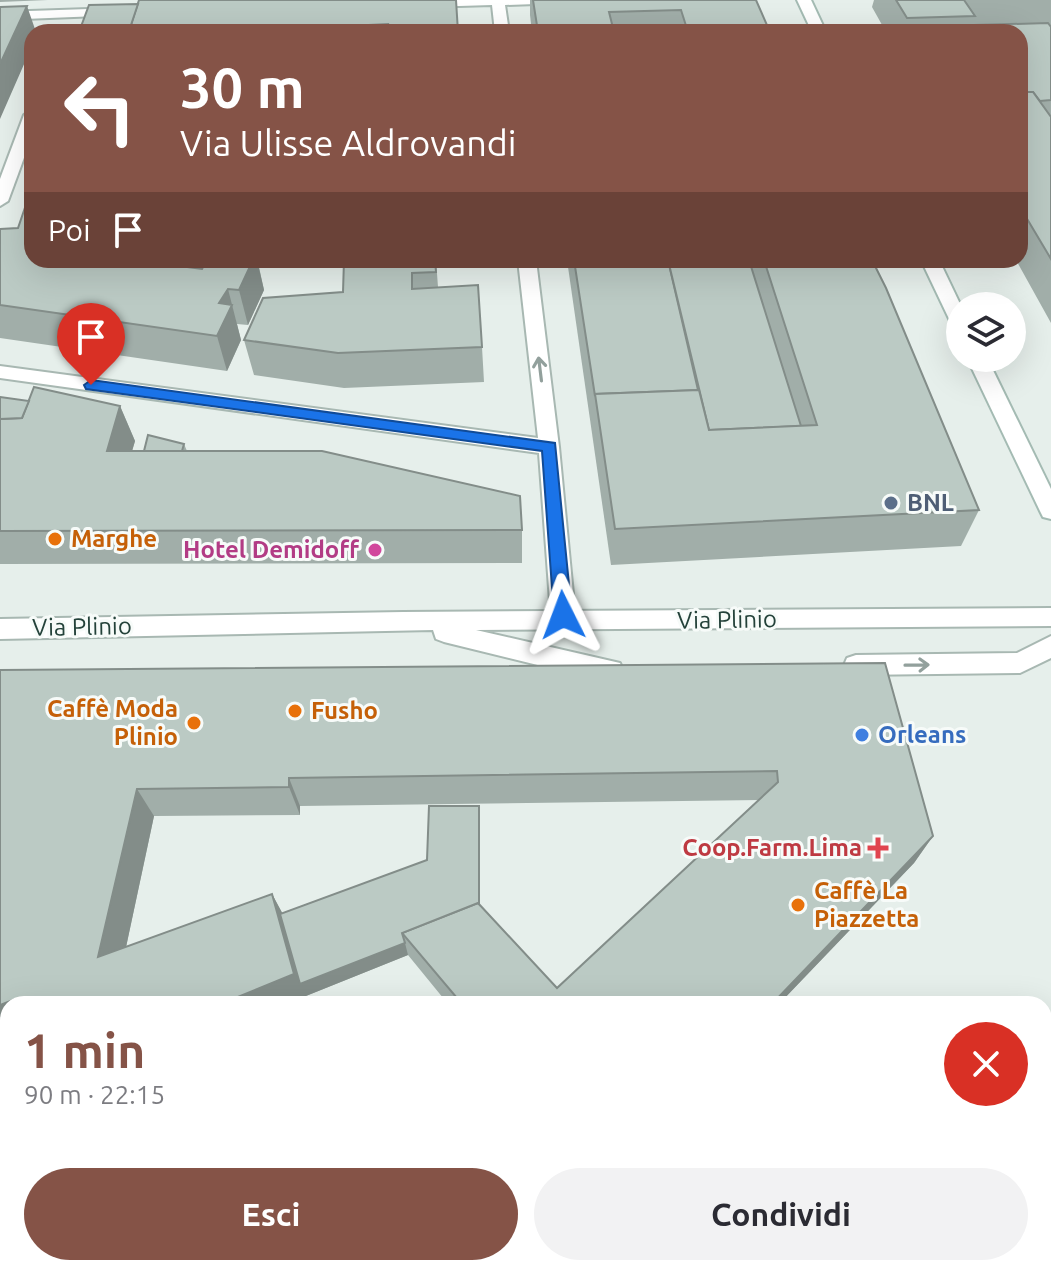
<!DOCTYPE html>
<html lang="it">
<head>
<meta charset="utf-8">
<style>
	:root { --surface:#fff; --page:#f2f2f3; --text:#2b2b33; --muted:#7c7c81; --accent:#855347 }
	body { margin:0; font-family:Ubuntu,sans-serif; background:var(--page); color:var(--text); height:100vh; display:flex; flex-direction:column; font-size:30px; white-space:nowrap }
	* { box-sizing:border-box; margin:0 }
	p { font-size:26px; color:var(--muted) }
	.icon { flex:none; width:44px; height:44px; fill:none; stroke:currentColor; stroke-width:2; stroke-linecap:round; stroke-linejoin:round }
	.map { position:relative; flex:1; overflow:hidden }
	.panel { position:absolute; left:0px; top:996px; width:1052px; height:280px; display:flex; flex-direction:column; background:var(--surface); border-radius:24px 24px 0 0; box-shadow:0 8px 32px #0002 }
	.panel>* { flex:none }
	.hud { position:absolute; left:24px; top:24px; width:1004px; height:244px; border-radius:24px; box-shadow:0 8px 32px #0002; background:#855347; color:#fff; overflow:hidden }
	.tools { position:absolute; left:946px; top:292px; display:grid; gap:16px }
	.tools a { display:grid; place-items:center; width:80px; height:80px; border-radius:50%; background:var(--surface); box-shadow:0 8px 32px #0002; font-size:40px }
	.pin { position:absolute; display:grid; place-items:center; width:68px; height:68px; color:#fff; margin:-82px -34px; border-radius:50% 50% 50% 0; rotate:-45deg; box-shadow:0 0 8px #0007 }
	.pin .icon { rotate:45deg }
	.me { position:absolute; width:88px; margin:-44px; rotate:357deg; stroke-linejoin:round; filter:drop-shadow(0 0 6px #0008) }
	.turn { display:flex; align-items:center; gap:28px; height:168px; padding:0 24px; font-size:36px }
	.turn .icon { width:104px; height:104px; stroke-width:2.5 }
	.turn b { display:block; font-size:56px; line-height:68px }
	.then { display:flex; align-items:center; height:76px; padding:0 24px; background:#0003; gap:16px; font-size:30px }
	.round { display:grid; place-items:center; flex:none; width:84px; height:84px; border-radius:42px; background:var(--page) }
	.summary { display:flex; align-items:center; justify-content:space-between; height:136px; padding:0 24px }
	h1 { font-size:48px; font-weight:600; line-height:60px; color:var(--accent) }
	.primary-button { display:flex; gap:16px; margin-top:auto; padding:16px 24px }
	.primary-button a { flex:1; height:92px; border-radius:48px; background:var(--accent); color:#fff; font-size:32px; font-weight:600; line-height:92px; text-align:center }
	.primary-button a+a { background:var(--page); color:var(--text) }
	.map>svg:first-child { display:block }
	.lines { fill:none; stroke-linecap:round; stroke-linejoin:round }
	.service-casing { stroke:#a8b8b2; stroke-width:4 }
	.minor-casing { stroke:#a8b8b2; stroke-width:4 }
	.tertiary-casing { stroke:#a8b8b2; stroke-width:4 }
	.secondary-casing { stroke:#a4bbb3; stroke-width:4 }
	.service { fill:#fff; fill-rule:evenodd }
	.minor { fill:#fff; fill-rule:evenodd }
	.tertiary { fill:#fff; fill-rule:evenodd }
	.secondary { fill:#fff; fill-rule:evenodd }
	.wall { fill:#a1aea9; fill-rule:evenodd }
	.shaded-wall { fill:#838d89 }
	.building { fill:#bbcac4; stroke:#838d89; stroke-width:2 }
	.oneway { stroke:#92a09c }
	.route { fill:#1a73e8; stroke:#114b97; stroke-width:2 }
	.service-dot { fill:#5c6f8a; stroke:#f7fbf9; stroke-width:3 }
	.food-dot { fill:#e8710a; stroke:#f7fbf9; stroke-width:3 }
	.hotel-dot { fill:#d1479c; stroke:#f7fbf9; stroke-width:3 }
	.shop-dot { fill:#3f7fe0; stroke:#f7fbf9; stroke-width:3 }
	.health-dot { fill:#e0444e; stroke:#f7fbf9; stroke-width:3 }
	.labels { text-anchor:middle; stroke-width:6; stroke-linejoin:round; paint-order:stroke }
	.service-label { font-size:24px; font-weight:bold; fill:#4e5e75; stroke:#f7fbf9; text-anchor:start }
	.food-label { font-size:24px; font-weight:bold; fill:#c56008; stroke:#f7fbf9; text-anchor:start }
	.hotel-label { font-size:24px; font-weight:bold; fill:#b23c85; stroke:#f7fbf9; text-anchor:end }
	.street-label { font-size:24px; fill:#24423a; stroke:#f7fbf9 }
	.shop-label { font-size:24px; font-weight:bold; fill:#366cbe; stroke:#f7fbf9; text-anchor:start }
	.health-label { font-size:24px; font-weight:bold; fill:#be3a42; stroke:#f7fbf9; text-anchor:end }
</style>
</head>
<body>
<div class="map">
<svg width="1051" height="1276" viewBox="0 0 1051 1276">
	<rect width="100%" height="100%" fill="#e6efeb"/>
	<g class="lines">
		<defs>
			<g id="service">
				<polygon points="697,1268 735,1268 732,1276 694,1276"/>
				<polygon points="809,1268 846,1268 843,1276 806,1276"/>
			</g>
			<g id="minor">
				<polygon points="422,0 543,0 536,4 505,5 509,32 495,32 492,5 426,7 419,3"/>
				<polygon points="118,8 125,12 123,15 0,20 0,12"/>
				<polygon points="32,110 32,136 8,201 0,206 0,179 24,115"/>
				<polygon points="518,260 536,260 559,447 575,615 568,629 560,631 552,629 548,622 551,615 539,453 0,378 0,366 538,438"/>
				<polygon points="1051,1051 1051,1083 1044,1084 1044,1052"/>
				<polygon points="573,1268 612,1268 609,1276 570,1276"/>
			</g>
			<g id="tertiary">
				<polygon points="1051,608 1051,626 476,630 620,663 623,670 620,677 599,680 444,642 436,639 433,630 0,639 0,619 403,612"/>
				<polygon points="1051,636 1051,658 1020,673 856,675 847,672 844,665 847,658 856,655 1017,653"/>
			</g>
			<g id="secondary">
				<polygon points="797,0 811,0 826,32 812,32"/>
				<polygon points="921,260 939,260 961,306 960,329 951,323"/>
				<polygon points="967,358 987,358 1051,489 1051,519 1043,517 1040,511"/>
			</g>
		</defs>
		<use href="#service" class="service-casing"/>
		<use href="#minor" class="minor-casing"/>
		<use href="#tertiary" class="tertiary-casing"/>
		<use href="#secondary" class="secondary-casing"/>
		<use href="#service" class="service"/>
		<use href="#minor" class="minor"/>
		<use href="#tertiary" class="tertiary"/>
		<use href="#secondary" class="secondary"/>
	</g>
	<g class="wall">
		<polygon points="0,0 48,0 0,2"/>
		<polygon points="456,0 458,32 79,32 138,4"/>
		<polygon points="530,0 756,0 770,32 532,32 530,15"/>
		<polygon points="874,0 1051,0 1051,323 1016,260 1020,260 1020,32 886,32 872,7"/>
		<polygon points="18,228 32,260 202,269 207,260 277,260 274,268 259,267 264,290 248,325 237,324 241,340 227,371 0,338 0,229"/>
		<polygon points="436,260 438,287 482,347 484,382 344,388 254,375 244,340 343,292"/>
		<polygon points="567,260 872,260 979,510 961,546 611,565"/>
		<polygon points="0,397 29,401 120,406 135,441 132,451 144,451 184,444 187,451 522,530 522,563 0,564"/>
		<path d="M885,663L933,836L914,863L779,1004H448L408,955L286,1004H8V1074L0,1075V670ZM760,800L557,988L480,905V821L427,860L282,913L272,894L126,947L154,816L300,815V806Z"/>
		<polygon points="936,1268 1044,1268 1051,1276 930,1276"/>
	</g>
	<g class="shaded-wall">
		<polygon points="27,6 36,32 32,32 32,46 0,119 0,64"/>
		<polygon points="253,260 257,260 264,290 248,325 239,290"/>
		<polygon points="272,260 277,260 274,268"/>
		<polygon points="228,289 241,340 227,371 217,336 219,303"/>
		<polygon points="120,406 135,441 122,485 107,451"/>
		<polygon points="289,778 300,806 300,815 289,787"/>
		<polygon points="137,789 154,816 119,980 98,957"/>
		<polygon points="479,806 480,927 418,952"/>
		<polygon points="933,836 914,863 779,1004 772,1004"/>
		<polygon points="272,894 285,918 405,943 408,955 286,1004 230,1004 228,1001"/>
		<polygon points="13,1000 18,1004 8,1004 8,1073 0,1068 0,1005"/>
		<polygon points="0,1249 8,1264 8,1268 10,1268 15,1276 0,1276"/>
		<polygon points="519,1268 527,1268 519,1276 512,1276"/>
	</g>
	<g class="building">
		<polygon points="139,0 456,0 458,32 372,32 372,30 387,30 388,24 225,32 189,32 191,25 130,28"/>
		<polygon points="533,0 756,0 770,32 688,32 681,10 609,12 614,32 538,32"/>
		<polygon points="896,0 964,0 975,16 907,18"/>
		<polygon points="138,4 130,28 131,32 79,32 89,5"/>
		<polygon points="27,6 0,64 0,7"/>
		<polygon points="1048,23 1051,27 1051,100 1040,101 1033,92 1020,92 1020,32 907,32 904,27"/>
		<polygon points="1020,92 1033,92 1051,117 1051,259 1020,207"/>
		<polygon points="32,187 32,260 133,260 202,269 207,260 253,260 239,290 228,289 219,303 232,305 217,336 0,305 0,229 18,228"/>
		<polygon points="344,260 435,260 436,272 412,273 412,289 478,285 482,347 338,353 244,340 263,298 343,292"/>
		<polygon points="574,260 668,260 698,390 595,394 595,396"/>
		<polygon points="668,260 749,260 801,426 709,430"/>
		<polygon points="764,260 872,260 886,288 979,510 615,529 595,394 699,390 709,430 817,425"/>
		<polygon points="34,387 120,406 107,451 322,451 520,496 522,530 0,531 0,419 22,418"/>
		<polygon points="0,397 29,401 22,418 0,419"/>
		<polygon points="148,435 184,444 182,451 144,451"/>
		<polygon points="885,663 933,836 772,1004 462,1004 402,933 478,903 557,988 778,782 777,771 289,778 289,787 137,789 98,957 272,894 294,974 228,1001 230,1004 13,1004 13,1000 0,1005 0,670"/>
		<polygon points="429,806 479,806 479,904 478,903 402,933 405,943 300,984 280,914 427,860"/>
		<polygon points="1044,1181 1051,1181 1051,1276 949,1276 955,1268 1044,1268"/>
		<polygon points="152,1268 519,1268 512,1276 157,1276"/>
	</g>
	<defs><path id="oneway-shaft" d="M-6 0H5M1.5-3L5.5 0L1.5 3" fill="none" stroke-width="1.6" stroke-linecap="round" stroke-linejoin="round" transform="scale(2)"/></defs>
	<g class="oneway">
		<use href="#oneway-shaft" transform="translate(540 369) rotate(-97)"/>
		<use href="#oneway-shaft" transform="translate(917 665) rotate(-1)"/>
	</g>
	<polygon class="route" points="91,380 555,443 572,615 563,623 554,615 542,451 86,389 84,385"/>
	<circle class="service-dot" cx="891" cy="503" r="8"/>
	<g class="food-dot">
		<circle cx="55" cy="539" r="8"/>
		<circle cx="295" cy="711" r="8"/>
		<circle cx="194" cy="723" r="8"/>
		<circle cx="798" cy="905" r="8"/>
	</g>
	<circle class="hotel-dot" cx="375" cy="550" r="8"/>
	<circle class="shop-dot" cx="862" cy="735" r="8"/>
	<path class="health-dot" d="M874 836h8v8h8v8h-8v8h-8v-8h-8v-8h8z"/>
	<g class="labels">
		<g class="service-label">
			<text x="907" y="511">BNL</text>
		</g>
		<g class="food-label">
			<text x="71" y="547">Marghe</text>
			<text x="178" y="717" text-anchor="end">Caffè Moda<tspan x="178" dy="28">Plinio</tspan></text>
			<text x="311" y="719">Fusho</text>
			<text x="814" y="899">Caffè La<tspan x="814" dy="28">Piazzetta</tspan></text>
		</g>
		<g class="hotel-label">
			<text x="359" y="558">Hotel Demidoff</text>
		</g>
		<g class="street-label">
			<text transform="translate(727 620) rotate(-1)" y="8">Via Plinio</text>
			<text transform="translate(82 627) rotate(-1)" y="8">Via Plinio</text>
		</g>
		<g class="shop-label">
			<text x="878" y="743">Orleans</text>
		</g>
		<g class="health-label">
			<text x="862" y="856">Coop.Farm.Lima</text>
		</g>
	</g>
</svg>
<div class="tools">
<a><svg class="icon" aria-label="layers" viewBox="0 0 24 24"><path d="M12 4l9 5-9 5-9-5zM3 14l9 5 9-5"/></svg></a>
</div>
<div class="pin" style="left:91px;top:385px;background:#d93025"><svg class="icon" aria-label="arrive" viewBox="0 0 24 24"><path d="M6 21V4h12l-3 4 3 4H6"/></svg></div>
<svg class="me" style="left:563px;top:615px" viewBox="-20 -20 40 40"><path d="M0-17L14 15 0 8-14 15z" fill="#1a73e8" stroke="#fff" stroke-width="4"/></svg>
<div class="hud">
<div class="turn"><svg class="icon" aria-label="left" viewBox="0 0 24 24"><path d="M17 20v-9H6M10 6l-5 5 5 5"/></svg><div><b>30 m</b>Via Ulisse Aldrovandi</div></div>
<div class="then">Poi<svg class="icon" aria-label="arrive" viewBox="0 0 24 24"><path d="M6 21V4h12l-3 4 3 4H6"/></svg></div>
</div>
<section class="panel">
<div class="summary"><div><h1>1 min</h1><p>90 m · 22:15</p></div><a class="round" style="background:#d93025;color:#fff"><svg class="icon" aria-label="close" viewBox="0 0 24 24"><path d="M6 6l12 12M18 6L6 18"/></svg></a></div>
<div class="primary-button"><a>Esci</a><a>Condividi</a></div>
</section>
</div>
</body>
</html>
